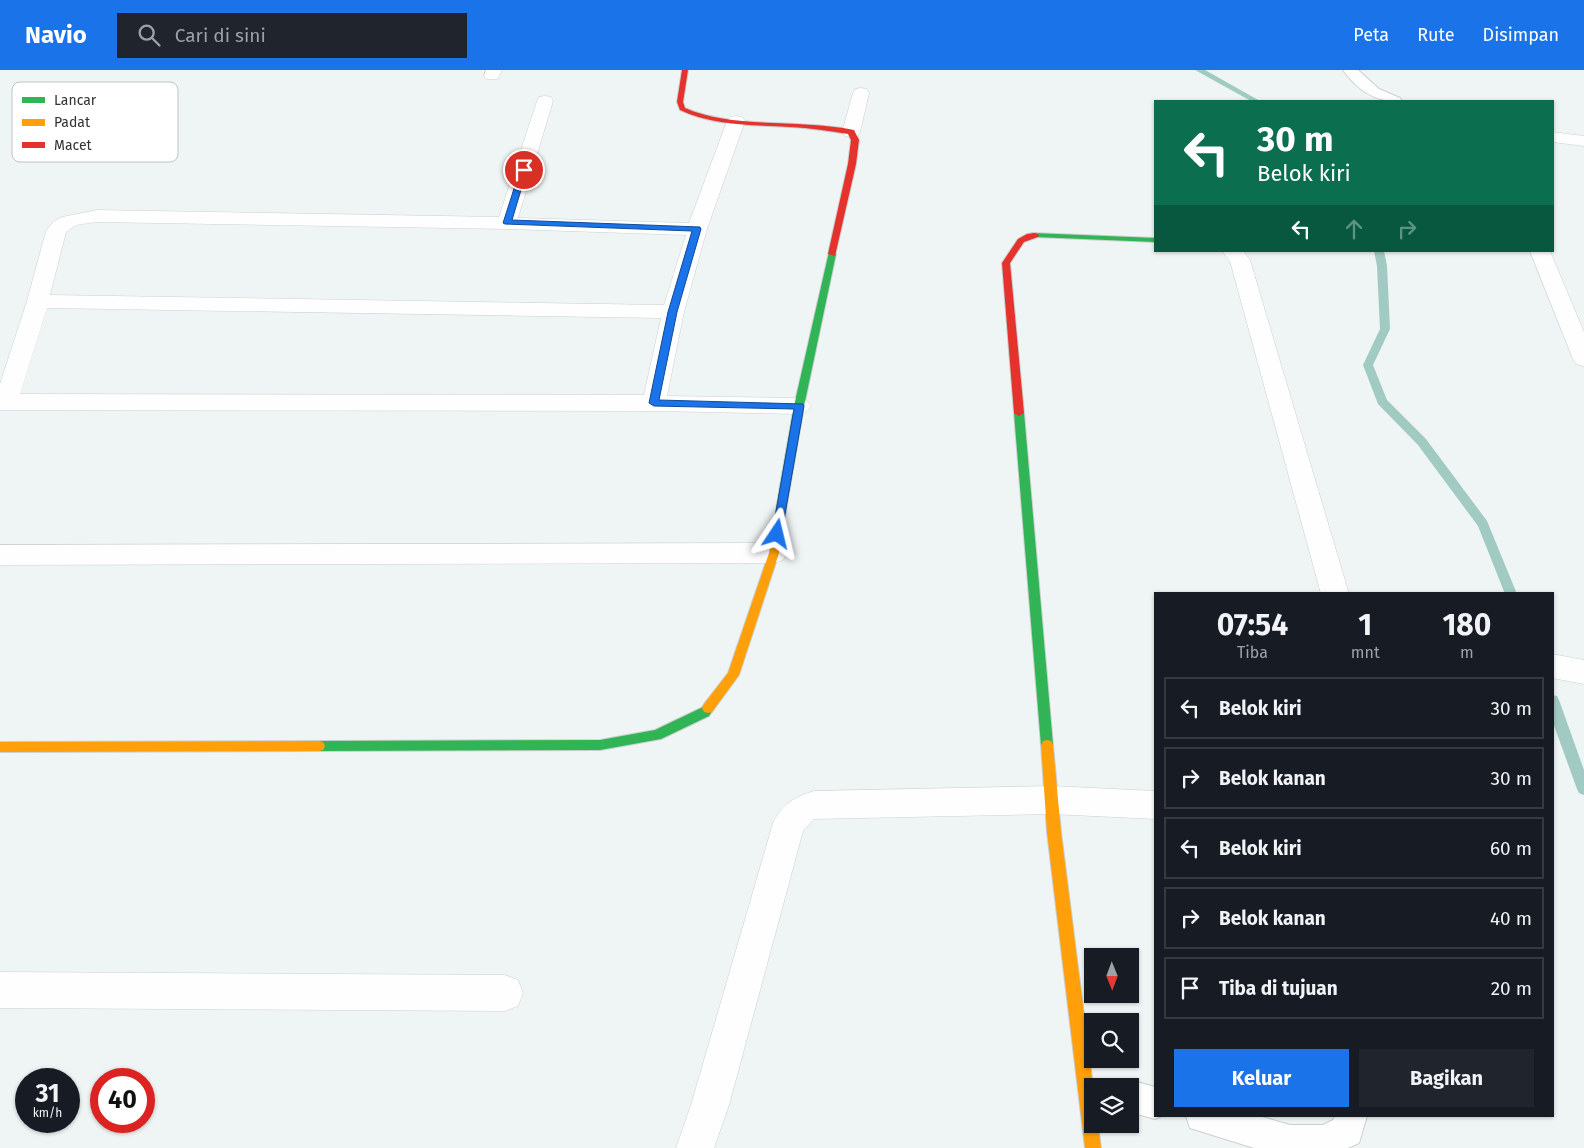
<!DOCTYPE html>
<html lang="id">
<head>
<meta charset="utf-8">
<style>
	:root { --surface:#171b24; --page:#20242c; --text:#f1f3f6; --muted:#9ea1a6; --line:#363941; --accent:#1a73e8 }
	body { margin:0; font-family:"Fira Sans",sans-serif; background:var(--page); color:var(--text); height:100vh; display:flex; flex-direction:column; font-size:19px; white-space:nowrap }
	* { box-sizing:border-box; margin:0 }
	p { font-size:16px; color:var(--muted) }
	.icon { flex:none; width:28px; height:28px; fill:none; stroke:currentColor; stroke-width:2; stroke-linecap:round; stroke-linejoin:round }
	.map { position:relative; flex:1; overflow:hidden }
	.sheet { position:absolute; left:1154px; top:522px; width:400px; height:525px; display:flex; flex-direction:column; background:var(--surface); border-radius:0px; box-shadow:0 1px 4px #0004 }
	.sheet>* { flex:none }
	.guide { position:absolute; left:1154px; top:30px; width:400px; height:152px; border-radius:0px; box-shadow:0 1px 4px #0004; background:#0b6e4f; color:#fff; overflow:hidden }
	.needle { width:32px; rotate:179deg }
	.buttons { position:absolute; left:1084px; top:878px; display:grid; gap:10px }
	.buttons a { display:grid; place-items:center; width:55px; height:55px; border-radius:0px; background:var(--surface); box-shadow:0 1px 4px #0004; font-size:25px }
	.speed { position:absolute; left:15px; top:998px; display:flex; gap:10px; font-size:25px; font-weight:700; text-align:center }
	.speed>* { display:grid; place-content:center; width:65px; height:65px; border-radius:50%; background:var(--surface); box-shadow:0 1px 4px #0004; line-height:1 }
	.speed small { font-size:12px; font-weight:400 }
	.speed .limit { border:8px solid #d22; background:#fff; color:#111 }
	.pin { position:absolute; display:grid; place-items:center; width:42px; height:42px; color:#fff; margin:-21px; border:2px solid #fff; border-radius:50%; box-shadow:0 1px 5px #0007 }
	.me { position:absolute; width:55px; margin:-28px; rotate:10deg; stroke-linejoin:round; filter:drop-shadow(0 0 4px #0008) }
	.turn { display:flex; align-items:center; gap:18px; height:105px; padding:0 20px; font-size:22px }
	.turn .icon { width:65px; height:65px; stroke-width:2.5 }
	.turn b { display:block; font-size:35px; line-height:42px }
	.lanes { display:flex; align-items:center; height:48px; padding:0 20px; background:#0003; justify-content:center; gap:25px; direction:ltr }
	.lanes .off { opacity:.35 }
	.eta { display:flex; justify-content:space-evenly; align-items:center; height:85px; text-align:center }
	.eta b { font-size:30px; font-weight:700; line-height:35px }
	.primary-button { display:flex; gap:10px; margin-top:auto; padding:10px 20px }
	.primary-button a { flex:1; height:58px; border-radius:0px; background:var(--accent); color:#fff; font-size:20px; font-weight:700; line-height:58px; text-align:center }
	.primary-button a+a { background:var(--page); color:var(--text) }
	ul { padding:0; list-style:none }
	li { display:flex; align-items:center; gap:15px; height:62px; margin:0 10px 8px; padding:0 10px; border:2px solid var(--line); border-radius:0px }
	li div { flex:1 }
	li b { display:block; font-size:19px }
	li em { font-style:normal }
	header { display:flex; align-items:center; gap:30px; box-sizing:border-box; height:70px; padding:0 25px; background:var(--accent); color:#fff }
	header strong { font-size:24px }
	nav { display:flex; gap:28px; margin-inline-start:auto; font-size:18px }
	.search { width:350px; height:45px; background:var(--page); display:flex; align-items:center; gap:12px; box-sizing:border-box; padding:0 18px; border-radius:0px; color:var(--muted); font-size:19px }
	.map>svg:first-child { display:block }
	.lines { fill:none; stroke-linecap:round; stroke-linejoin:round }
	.stream { fill:#a1cac3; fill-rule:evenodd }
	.lane-casing { stroke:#cbd0cf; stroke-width:2 }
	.street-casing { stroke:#cbd0cf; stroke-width:1 }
	.fast-casing { stroke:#cbd0cf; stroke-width:2 }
	.slow-casing { stroke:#cbd0cf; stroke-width:2 }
	.jam-casing { stroke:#cbd0cf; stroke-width:2 }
	.lane { fill:#fdfefd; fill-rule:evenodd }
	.street { fill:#fdfefd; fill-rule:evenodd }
	.fast { fill:#30b455; fill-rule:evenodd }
	.slow { fill:#ff9f0a; fill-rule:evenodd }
	.jam { fill:#e5322d; fill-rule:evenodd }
	.route { fill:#1a73e8; stroke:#114b97 }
	.key { fill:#fff; stroke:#c1c2c2; stroke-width:1 }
	.key-label { font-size:14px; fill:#2f3332 }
</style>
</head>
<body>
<header>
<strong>Navio</strong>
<div class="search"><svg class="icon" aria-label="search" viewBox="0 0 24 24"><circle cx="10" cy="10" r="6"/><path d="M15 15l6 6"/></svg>Cari di sini</div>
<nav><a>Peta</a><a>Rute</a><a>Disimpan</a></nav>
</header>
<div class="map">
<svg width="1584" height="1078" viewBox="0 0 1584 1078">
	<rect width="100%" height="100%" fill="#eff5f4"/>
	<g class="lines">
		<g class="stream">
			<polygon points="1195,0 1205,0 1260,31 1251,31"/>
			<polygon points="1374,181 1384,181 1387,196 1390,259 1373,295 1387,330 1426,369 1487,451 1517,524 1505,524 1478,456 1418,375 1378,334 1363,295 1380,259 1377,196"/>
			<polygon points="1552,625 1557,626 1559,630 1584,700 1584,725 1579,723 1577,719 1552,650"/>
		</g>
		<defs>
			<g id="lane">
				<path d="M1343,0H1358L1379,19L1400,28L1402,31C1377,33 1358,21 1343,0Z"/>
				<polygon points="1130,1010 1155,1017 1155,1046 1162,1046 1155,1049 1130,1042 1130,1016 1118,1016"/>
				<polygon points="1186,1046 1259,1046 1290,1055 1323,1055 1333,1050 1335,1046 1367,1046 1359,1073 1348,1078 1254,1078 1190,1058"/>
			</g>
			<g id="street">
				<polygon points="486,0 502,0 498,9 486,9 484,6"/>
				<polygon points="861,18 867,19 869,23 860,62 857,66 851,67 845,66 842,62 853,23 855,19"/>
				<path d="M545,26L551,27L553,31L518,148L689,153L727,51L730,47L736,46L742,47L745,51L707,159L684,242L667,326L799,328L807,331L811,336L807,341L799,344L654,341L0,340V314L27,231L46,161L53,152L62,147L97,140L499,147L537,31L539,27ZM97,152L507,159L686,165L664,235L50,225L66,162L76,155ZM47,238L661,248L644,325L20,324Z"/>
				<polygon points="1552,62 1584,66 1584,76 1552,72"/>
				<polygon points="1222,181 1243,181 1250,190 1349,524 1321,524 1230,191"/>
				<polygon points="1530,181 1550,181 1584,262 1584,296 1576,294 1573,289"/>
				<polygon points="774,473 783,476 787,483 783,490 774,493 0,495 0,475"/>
				<polygon points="1552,584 1584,590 1584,614 1552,608"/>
				<path d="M1052,716L1155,721V749L1052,744L814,749L803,761L729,1035L714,1078H676L691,1035L773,753C782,734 795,727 814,721Z"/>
				<polygon points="0,902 505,905 518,910 523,923 518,936 505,941 0,938"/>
			</g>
			<g id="fast">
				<polygon points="1032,163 1155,168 1155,172 1035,167 1031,165"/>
				<polygon points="829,182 836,184 804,336 788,428 783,432 778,428 794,336"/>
				<polygon points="1019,340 1024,343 1053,675 1051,679 1047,680 1043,679 1041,675 1014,343"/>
				<polygon points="708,633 712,634 714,638 709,646 661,669 600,680 319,681 315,680 313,676 315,672 319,671 600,670 655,660 701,638"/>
			</g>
			<g id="slow">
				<polygon points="783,424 788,428 779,483 739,605 712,642 708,643 704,642 702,638 704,634 728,603 769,483 778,428"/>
				<polygon points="1047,670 1051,671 1053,675 1061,762 1093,1016 1092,1054 1098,1054 1101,1078 1085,1078 1047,762 1041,675 1043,671"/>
				<polygon points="319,671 323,672 325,676 323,680 319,681 0,682 0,672"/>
			</g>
			<g id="jam">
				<path d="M682,0H688L683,32L685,38C732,59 801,49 854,60L859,70L856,94L835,186L828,184L848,94L851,70L848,64C829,61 810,58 790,57C753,55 714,56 680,40L677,32Z"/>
				<polygon points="1035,163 1039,165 1038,167 1024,172 1010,193 1024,343 1019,346 1014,343 1002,193 1018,169 1027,164"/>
			</g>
		</defs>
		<use href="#lane" class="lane-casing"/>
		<use href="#street" class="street-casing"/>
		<use href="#fast" class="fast-casing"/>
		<use href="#slow" class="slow-casing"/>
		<use href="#jam" class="jam-casing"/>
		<use href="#lane" class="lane"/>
		<use href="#street" class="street"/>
		<use href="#fast" class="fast"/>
		<use href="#slow" class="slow"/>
		<use href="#jam" class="jam"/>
	</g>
	<polygon class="route" points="524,98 527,100 512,150 700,157 701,159 677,242 659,330 803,334 804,336 781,467 777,468 772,464 794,339 654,336 649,333 668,242 692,161 505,154 503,153 520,100"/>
	<rect x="12" y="12" width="166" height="80" rx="8" class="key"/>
	<rect x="22" y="27" width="23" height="6" fill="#30b455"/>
	<rect x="22" y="49" width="23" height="7" fill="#ff9f0a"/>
	<rect x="22" y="72" width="23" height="6" fill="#e5322d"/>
	<g class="key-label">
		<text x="54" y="35">Lancar</text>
		<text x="54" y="57">Padat</text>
		<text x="54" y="80">Macet</text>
	</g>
</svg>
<div class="buttons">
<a><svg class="needle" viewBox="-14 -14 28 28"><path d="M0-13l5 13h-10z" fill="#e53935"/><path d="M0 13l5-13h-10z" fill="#9ea1a6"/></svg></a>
<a><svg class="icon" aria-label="search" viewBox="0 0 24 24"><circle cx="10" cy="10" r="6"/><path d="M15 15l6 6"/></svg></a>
<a><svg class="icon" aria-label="layers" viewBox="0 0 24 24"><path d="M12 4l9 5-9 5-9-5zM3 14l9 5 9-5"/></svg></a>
</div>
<div class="speed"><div>31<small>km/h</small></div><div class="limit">40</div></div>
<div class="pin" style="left:524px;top:100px;background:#d93025"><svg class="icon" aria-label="arrive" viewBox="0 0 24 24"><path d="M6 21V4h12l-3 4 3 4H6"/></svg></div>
<svg class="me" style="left:777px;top:464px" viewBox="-20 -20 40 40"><path d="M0-17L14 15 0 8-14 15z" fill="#1a73e8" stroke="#fff" stroke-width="4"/></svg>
<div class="guide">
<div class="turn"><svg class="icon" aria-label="left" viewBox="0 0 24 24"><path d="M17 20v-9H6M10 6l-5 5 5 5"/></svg><div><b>30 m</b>Belok kiri</div></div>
<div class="lanes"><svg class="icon" aria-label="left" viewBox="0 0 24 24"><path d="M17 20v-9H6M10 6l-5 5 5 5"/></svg><svg class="icon off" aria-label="ahead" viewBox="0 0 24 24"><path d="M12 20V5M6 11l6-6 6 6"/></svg><svg class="icon off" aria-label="right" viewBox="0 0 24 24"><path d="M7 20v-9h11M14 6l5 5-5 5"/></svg></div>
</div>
<section class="sheet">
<div class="eta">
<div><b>07:54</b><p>Tiba</p></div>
<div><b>1</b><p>mnt</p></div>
<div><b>180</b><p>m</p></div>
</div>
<ul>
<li><svg class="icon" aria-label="left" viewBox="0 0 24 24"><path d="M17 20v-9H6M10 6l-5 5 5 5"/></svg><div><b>Belok kiri</b></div><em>30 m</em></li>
<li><svg class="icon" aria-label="right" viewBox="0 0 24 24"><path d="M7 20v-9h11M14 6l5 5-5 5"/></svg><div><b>Belok kanan</b></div><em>30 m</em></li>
<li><svg class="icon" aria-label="left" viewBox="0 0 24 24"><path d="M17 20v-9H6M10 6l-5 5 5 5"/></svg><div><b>Belok kiri</b></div><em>60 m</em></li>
<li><svg class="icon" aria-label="right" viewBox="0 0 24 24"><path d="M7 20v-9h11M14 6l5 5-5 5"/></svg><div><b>Belok kanan</b></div><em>40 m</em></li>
<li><svg class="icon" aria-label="arrive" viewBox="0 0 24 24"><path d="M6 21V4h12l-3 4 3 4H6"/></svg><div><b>Tiba di tujuan</b></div><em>20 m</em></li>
</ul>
<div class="primary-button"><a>Keluar</a><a>Bagikan</a></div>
</section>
</div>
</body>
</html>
